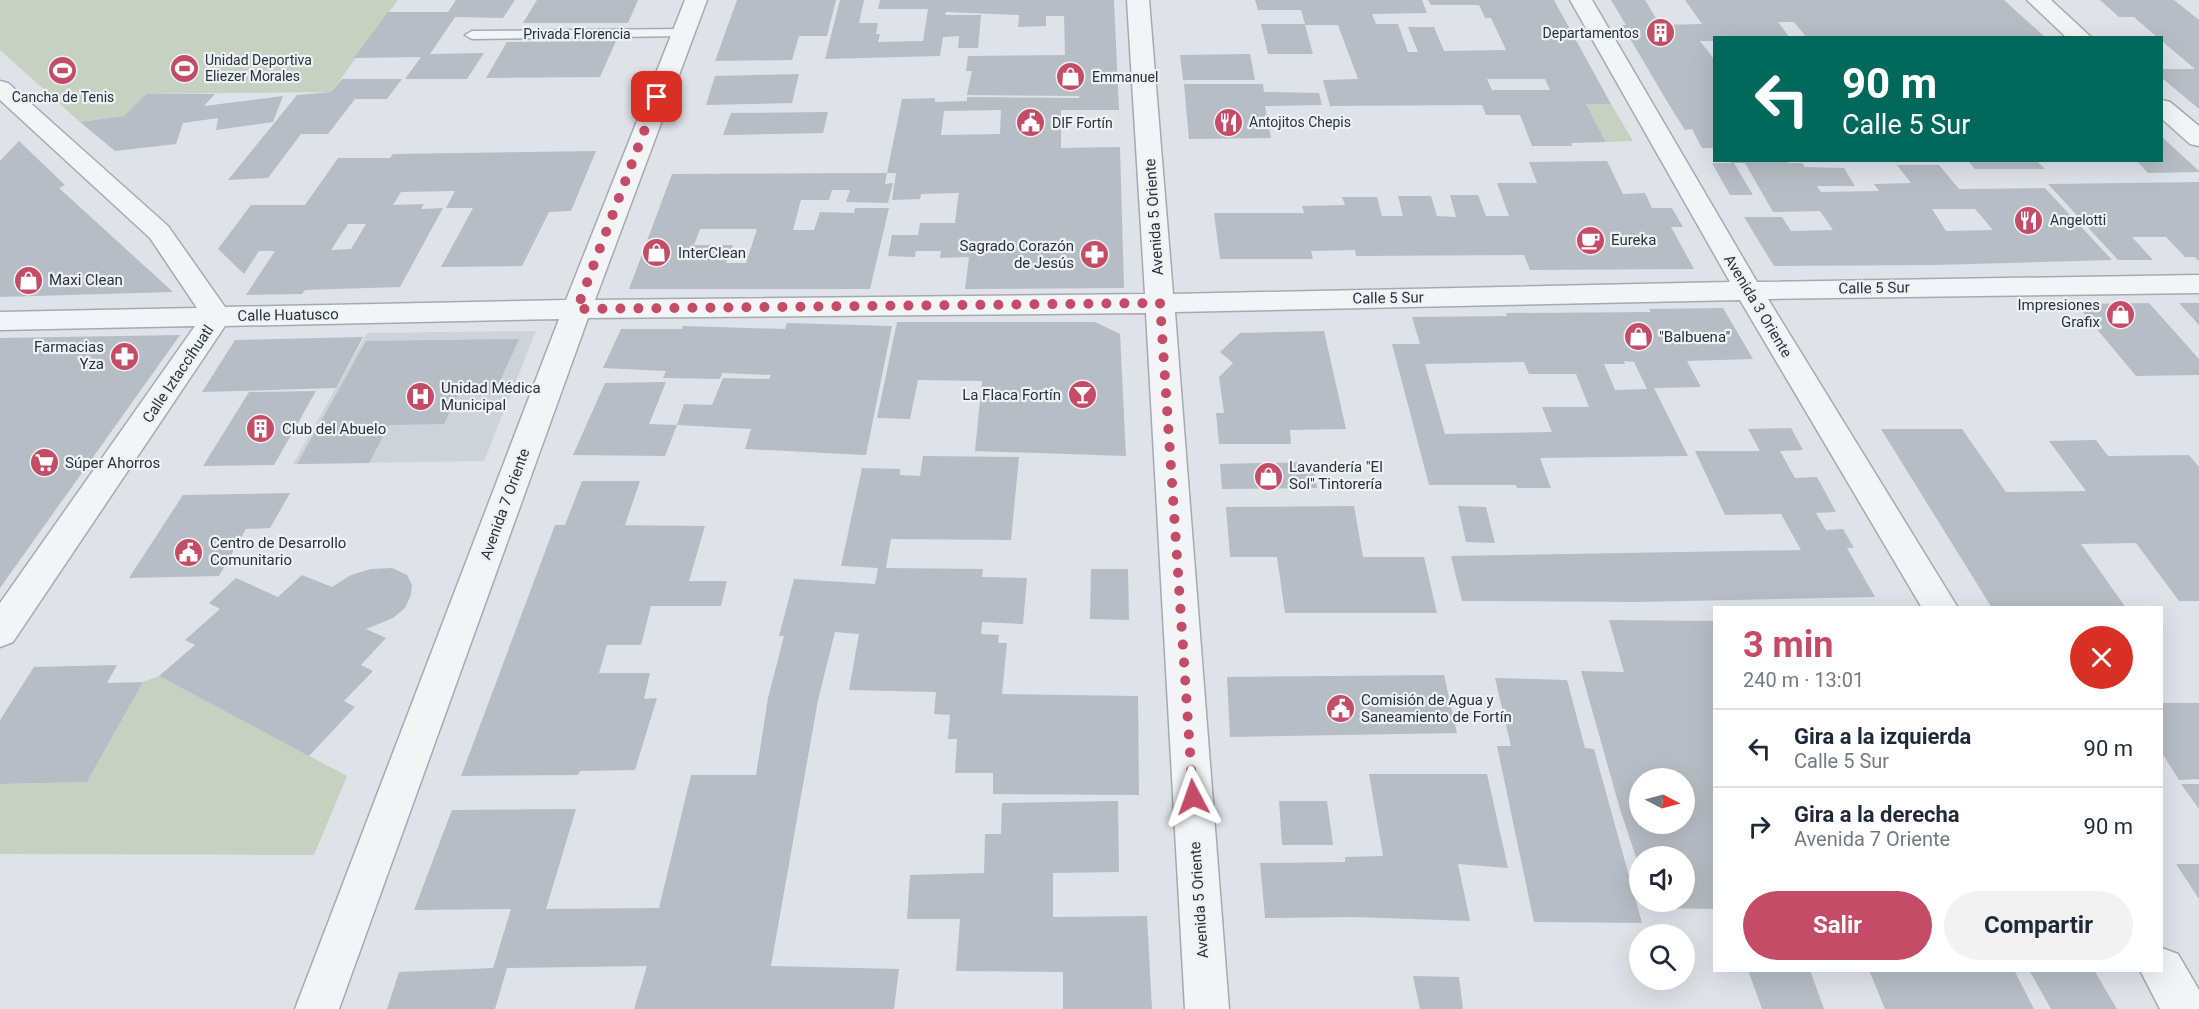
<!DOCTYPE html>
<html lang="es">
<head>
<meta charset="utf-8">
<style>
	:root { --surface:#fff; --page:#f2f2f3; --text:#1f2937; --muted:#747a83; --line:#e0e1e3; --accent:#c54c67 }
	body { margin:0; font-family:Roboto,sans-serif; background:var(--page); color:var(--text); height:100vh; display:flex; flex-direction:column; font-size:22px; white-space:nowrap }
	* { box-sizing:border-box; margin:0 }
	p { font-size:20px; color:var(--muted) }
	.icon { flex:none; width:33px; height:33px; fill:none; stroke:currentColor; stroke-width:2; stroke-linecap:round; stroke-linejoin:round }
	.map { position:relative; flex:1; overflow:hidden }
	.drawer { position:absolute; left:1713px; top:606px; width:450px; height:366px; display:flex; flex-direction:column; background:var(--surface); border-radius:0px; box-shadow:0 6px 24px #0002 }
	.drawer>* { flex:none }
	.guide { position:absolute; left:1713px; top:36px; width:450px; height:126px; border-radius:0px; box-shadow:0 6px 24px #0002; background:#00695c; color:#fff; overflow:hidden }
	.needle { width:39px; rotate:96deg }
	.tools { position:absolute; left:1629px; top:768px; display:grid; gap:12px }
	.tools a { display:grid; place-items:center; width:66px; height:66px; border-radius:50%; background:var(--surface); box-shadow:0 6px 24px #0002; font-size:30px }
	.pin { position:absolute; display:grid; place-items:center; width:51px; height:51px; color:#fff; margin:-26px; border-radius:12px; box-shadow:0 3px 9px #0006 }
	.me { position:absolute; width:66px; margin:-33px; rotate:356deg; stroke-linejoin:round; filter:drop-shadow(0 0 4px #0008) }
	.turn { display:flex; align-items:center; gap:21px; height:126px; padding:0 30px; font-size:27px }
	.turn .icon { width:78px; height:78px; stroke-width:2.5 }
	.turn b { display:block; font-size:42px; line-height:51px }
	.round { display:grid; place-items:center; flex:none; width:63px; height:63px; border-radius:32px; background:var(--page) }
	.summary { display:flex; align-items:center; justify-content:space-between; height:102px; padding:0 30px }
	h1 { font-size:36px; font-weight:700; line-height:45px; color:var(--accent) }
	.cta { display:flex; gap:12px; margin-top:auto; padding:12px 30px }
	.cta a { flex:1; height:69px; border-radius:36px; background:var(--accent); color:#fff; font-size:24px; font-weight:700; line-height:69px; text-align:center }
	.cta a+a { background:var(--page); color:var(--text) }
	ul { padding:0; list-style:none }
	li { display:flex; align-items:center; gap:18px; height:78px; padding:0 30px; border-top:2px solid var(--line) }
	li div { flex:1 }
	li b { display:block; font-size:22px }
	li em { font-style:normal }
	.map>svg:first-child { display:block }
	.built { fill:#ced3d9 }
	.green { fill:#c6d1c1 }
	.building { fill:#b7bdc4; fill-rule:evenodd }
	.lines { fill:none; stroke-linecap:round; stroke-linejoin:round }
	.service-casing { stroke:#a5aab2; stroke-width:3 }
	.minor-casing { stroke:#a5aab2; stroke-width:3 }
	.tertiary-casing { stroke:#a5aab2; stroke-width:3 }
	.service { fill:#f2f4f6; fill-rule:evenodd }
	.minor { fill:#f2f4f6; fill-rule:evenodd }
	.tertiary { fill:#f2f4f6; fill-rule:evenodd }
	.route { stroke:#c54c67; stroke-width:10; stroke-dasharray:0 18 }
	.labels { text-anchor:middle; stroke-width:4.5; stroke-linejoin:round; paint-order:stroke }
	.far-poi-label { font-size:14px; fill:#29323e; stroke:#eff2f5; text-anchor:start }
	.far-street-label { font-size:14px; fill:#29323e; stroke:#eff2f5 }
	.street-label { font-size:15px; fill:#29323e; stroke:#eff2f5 }
	.poi-label { font-size:15px; fill:#29323e; stroke:#eff2f5; text-anchor:start }
</style>
</head>
<body>
<div class="map">
<svg width="2199" height="1009" viewBox="0 0 2199 1009">
	<rect width="100%" height="100%" fill="#dfe3e8"/>
	<polygon class="built" points="536,331 484,461 293,464 367,333"/>
	<g class="green">
		<polygon points="0,0 398,0 331,92 146,94 124,116 80,122 0,50"/>
		<polygon points="1586,104 1611,104 1633,141 1606,142"/>
		<polygon points="159,676 347,776 314,855 0,854 0,784 87,782 143,682"/>
	</g>
	<g class="building">
		<polygon points="456,0 515,0 503,18 455,17 430,54 484,53 467,79 405,79 421,57 354,58 388,12 448,12"/>
		<polygon points="537,0 638,0 628,23 523,23"/>
		<polygon points="737,0 836,0 827,36 799,36 792,60 715,61"/>
		<path d="M840,0H864L859,23H878L876,34H880L878,42L923,41L928,9H878L880,0H1114L1119,110H1061V148L1120,147L1124,288L965,289L969,257L940,258L941,251H916L915,257L888,256L892,235H918L920,223H955L958,198L959,193L921,194L920,199L892,200L896,173H887L902,99L935,98V102L967,101V97L1079,98V96L967,95L972,71H966L968,56L1065,55L1064,16H1046V26L1018,27L1019,15L946,12L945,15H981L978,48H958L959,36L943,37L940,56L825,59ZM1001,110L1000,134L941,135L944,111Z"/>
		<path d="M1255,0H1422L1427,13L1372,14L1376,24H1398L1408,52H1418L1408,27H1434L1444,51L1506,50L1491,18H1485L1479,5H1431L1428,0H1554L1611,104H1586L1606,142L1571,143L1572,146H1532L1520,115H1486L1482,105L1330,106L1323,80L1358,79L1338,25H1305L1313,54H1268L1261,24H1305L1301,10H1258ZM1487,79H1545L1550,90H1492Z"/>
		<polygon points="1611,0 1645,0 1660,25 1702,24 1685,0 2004,0 2046,38 1807,38 1794,22 1778,22 1790,38 1714,38 1714,41 1700,41 1714,59 1714,148 1702,148 1692,129 1685,130 1668,103 1622,25 1626,25"/>
		<polygon points="2100,0 2174,0 2199,20 2199,109 2162,78 2162,69 2195,69 2162,41 2162,38 2158,38 2134,17 2119,17"/>
		<polygon points="616,41 600,77 486,78 507,42"/>
		<polygon points="1250,54 1255,80 1183,80 1180,55"/>
		<polygon points="799,74 792,103 706,105 715,76"/>
		<polygon points="342,79 402,79 387,99 355,99 328,134 301,134 268,178 228,180 297,95 331,92"/>
		<polygon points="1184,84 1263,84 1264,92 1319,93 1322,105 1265,106 1271,138 1189,139"/>
		<polygon points="146,94 215,94 204,106 283,96 273,122 216,130 218,118 183,123 176,144 115,151 80,122 124,116"/>
		<polygon points="828,112 823,133 723,135 731,113"/>
		<polygon points="2162,137 2199,171 2199,172 2148,173 2136,160 2162,160"/>
		<polygon points="19,141 65,185 59,188 173,292 0,297 0,161"/>
		<path d="M596,151L571,211L549,212L522,266L441,267L473,208H446L455,191L401,192L393,205L424,204L421,209L443,208L400,287L305,290L302,294L246,295L275,251H259L244,274L218,249L251,205H305L338,158H390L393,154ZM348,224H366L351,249L331,250Z"/>
		<path d="M1729,160H1786L1788,163H1802L1805,167L1844,168L1855,186H1817L1821,192L1879,191L1874,184L1911,183L1897,165H1939L1959,189L2045,188L2112,260L1935,265L1774,266L1744,217H1782L1791,231L1833,230L1820,211L1773,212L1745,163H1734L1753,195H1730L1712,163H1731ZM1932,209H1975L1993,230L1946,231Z"/>
		<polygon points="1967,160 2036,160 2045,169 1975,169"/>
		<polygon points="1607,161 1623,194 1645,193 1652,208 1672,208 1683,227 1671,227 1694,269 1530,270 1524,255 1356,256 1355,250 1311,251 1313,259 1220,259 1214,213 1304,213 1302,206 1345,205 1342,197 1377,197 1382,216 1403,216 1398,196 1431,196 1437,216 1456,217 1450,195 1478,195 1486,216 1509,216 1497,183 1537,183 1529,162"/>
		<path d="M887,173L885,184L893,183L888,203L846,202L850,190H832L829,200H801L793,230H814L820,212L854,213L855,208H889L870,289H629L672,174ZM700,229H757L746,263H726L733,245H694Z"/>
		<polygon points="2199,182 2199,261 2195,257 2185,257 2166,237 2132,237 2153,260 2118,260 2048,184"/>
		<polygon points="2149,303 2199,359 2199,375 2136,376 2076,304"/>
		<polygon points="2179,303 2199,303 2199,325"/>
		<path d="M1723,308L1753,359L1687,361L1701,387L1654,388L1688,456L1540,458L1551,488H1517L1516,485H1429L1392,344H1420L1412,317L1507,316L1506,313L1651,312L1649,309ZM1624,361L1634,362L1647,389L1615,390L1604,364H1625ZM1524,362L1529,374H1576L1589,407H1542L1552,432L1445,434L1425,364Z"/>
		<polygon points="897,322 1095,322 1120,334 1126,456 975,451 982,381 918,380 910,419 877,418"/>
		<polygon points="787,323 892,326 866,455 745,449 751,429 677,425 684,404 712,405 723,378 769,379 771,375 722,373 720,379 663,378 666,371 603,368 621,329 682,329 683,326 785,329"/>
		<polygon points="1324,331 1346,429 1290,430 1291,444 1219,444 1216,413 1224,413 1219,377 1233,363 1220,352 1240,333"/>
		<polygon points="180,335 0,588 0,338"/>
		<polygon points="363,337 336,388 202,392 235,340"/>
		<polygon points="519,339 494,394 458,395 444,424 389,425 369,463 297,464 366,341"/>
		<polygon points="666,382 649,424 677,425 665,456 573,455 605,383"/>
		<polygon points="316,391 274,465 203,466 249,392"/>
		<polygon points="1791,428 1803,450 1780,451 1795,478 1817,477 1836,512 1816,513 1826,530 1843,529 1854,548 1847,548 1875,597 1637,602 1462,601 1451,556 1801,550 1781,514 1725,515 1695,451 1760,451 1748,429"/>
		<polygon points="1881,429 1962,429 2006,492 2086,491 2049,441 2096,440 2108,456 2189,455 2199,467 2199,601 2179,601 2136,543 2081,544 2126,608 1992,608"/>
		<polygon points="923,456 1019,457 1011,540 891,539 886,568 983,569 982,577 1027,578 1023,624 982,622 981,634 999,635 998,643 1007,643 1002,694 1138,696 1139,795 993,794 993,773 955,773 957,739 948,739 950,715 934,714 936,692 849,690 859,634 835,632 818,700 771,966 899,969 894,1009 634,1009 647,966 507,968 495,1009 387,1009 399,972 493,968 511,909 414,910 452,810 576,809 546,909 659,908 691,775 756,775 768,698 784,636 779,636 794,579 875,584 878,568 841,566 862,468 900,469 900,475 920,476"/>
		<polygon points="1312,462 1317,488 1222,489 1220,464"/>
		<polygon points="582,481 640,481 625,525 607,525 705,526 689,581 727,581 721,606 651,606 641,645 607,645 599,673 650,673 644,699 657,698 635,770 580,771 578,775 461,776 555,525 565,525"/>
		<polygon points="290,493 270,528 246,529 219,576 129,578 183,495"/>
		<polygon points="1354,506 1363,557 1424,557 1437,613 1285,613 1277,557 1230,557 1226,507"/>
		<polygon points="1458,506 1486,507 1495,543 1466,542"/>
		<polygon points="392,568 407,575 412,585 411,595 405,608 393,618 366,629 386,638 361,665 373,671 344,701 355,707 309,756 159,676 195,645 185,640 220,609 209,603 236,578 278,597 302,575 332,587 351,575 371,569"/>
		<polygon points="1091,569 1128,569 1129,620 1090,619"/>
		<path d="M1609,620L1714,621V909L1653,908L1651,902H1684V856H1640L1639,866L1620,809L1581,671L1624,672ZM1640,778H1684V824H1640Z"/>
		<polygon points="117,665 107,683 143,682 87,782 0,784 0,720 34,667"/>
		<polygon points="1444,675 1457,733 1230,737 1227,677"/>
		<polygon points="1495,678 1567,680 1585,748 1594,749 1642,923 1534,922 1497,746 1511,746"/>
		<polygon points="2162,703 2199,703 2199,779 2179,780 2162,753"/>
		<polygon points="1369,774 1487,774 1508,868 1458,864 1470,921 1354,917 1265,918 1260,863 1345,862 1345,857 1383,856"/>
		<polygon points="2181,784 2199,784 2199,809"/>
		<polygon points="1118,801 1119,872 1053,873 1053,917 1147,916 1152,1009 1063,1009 1063,972 956,971 960,919 907,919 910,875 984,873 985,834 1001,834 1002,803"/>
		<polygon points="1279,801 1327,801 1333,845 1282,845"/>
		<polygon points="2176,864 2199,864 2199,899"/>
		<polygon points="1748,970 1810,970 1824,1009 1762,1009"/>
		<polygon points="1869,970 2014,970 2034,1009 1885,1009"/>
		<polygon points="2029,970 2094,970 2117,1009 2051,1009"/>
		<polygon points="1413,976 1459,977 1463,1009 1420,1009"/>
	</g>
	<g class="lines">
		<defs>
			<polygon id="service" points="682,29 689,33 687,36 472,39 465,35 472,31"/>
			<g id="minor">
				<polygon points="685,0 707,0 595,300 1145,294 1127,0 1149,0 1173,294 1730,282 1570,0 1592,0 1757,282 2199,275 2199,293 1768,299 1958,608 1922,608 1740,300 1175,312 1229,1009 1185,1009 1146,313 588,318 339,1009 295,1009 559,319 225,326 13,642 0,647 0,603 195,326 0,330 0,312 197,308 150,238 0,100 0,81 8,83 168,226 225,307 566,300"/>
				<polygon points="2162,948 2178,954 2199,990 2199,1009 2160,1009 2140,970 2162,970"/>
			</g>
			<g id="tertiary">
				<polygon points="2027,0 2051,0 2092,38 2067,38"/>
				<polygon points="2162,100 2170,102 2199,126 2199,146 2190,144 2162,119"/>
			</g>
		</defs>
		<use href="#service" class="service-casing"/>
		<use href="#minor" class="minor-casing"/>
		<use href="#tertiary" class="tertiary-casing"/>
		<use href="#service" class="service"/>
		<use href="#minor" class="minor"/>
		<use href="#tertiary" class="tertiary"/>
	</g>
	<g class="lines">
		<polyline class="route" points="657,97 577,309 1160,303 1193,797"/>
	</g>
	<defs>
		<symbol id="building-disc" viewBox="-11 -11 22 22"><circle r="9.5" fill="#c54c67" stroke="#eff2f5"/><path d="M-4-6H4V6H1V3H-1V6H-4ZM-2.5-4.3h1.7v1.8h-1.7ZM.8-4.3h1.7v1.8H.8ZM-2.5-1h1.7V.8h-1.7ZM.8-1h1.7V.8H.8Z" fill="#fff"/></symbol>
		<symbol id="stadium-disc" viewBox="-11 -11 22 22"><circle r="9.5" fill="#c54c67" stroke="#eff2f5"/><path d="M0-5a6.5 5 0 1 0 0 10a6.5 5 0 1 0 0-10ZM-3.5-1.8h7v3.6h-7Z" fill="#fff"/></symbol>
		<symbol id="shop-disc" viewBox="-11 -11 22 22"><circle r="9.5" fill="#c54c67" stroke="#eff2f5"/><path d="M-5-2.5h2.3a2.7 3.5 0 0 1 5.4 0H5L5.5 6h-11ZM-1.5-2.5h3a1.5 2.3 0 0 0-3 0Z" fill="#fff"/></symbol>
		<symbol id="restaurant-disc" viewBox="-11 -11 22 22"><circle r="9.5" fill="#c54c67" stroke="#eff2f5"/><path d="M-5-6h1v4h1v-4h1v4h1v-4h1v5L-1.5 .5V6h-2V.5L-5-1ZM5-6V6H3V1.5H1.5Q1.5-4 5-6Z" fill="#fff"/></symbol>
		<symbol id="civic-disc" viewBox="-11 -11 22 22"><circle r="9.5" fill="#c54c67" stroke="#eff2f5"/><path d="M-.6-6.5H3V-4.5H.6V-3L4-1V1h2V6H-6V1h2V-1L-.6-3ZM-1.2 2.5V6h2.4V2.5Z" fill="#fff"/></symbol>
		<symbol id="cafe-disc" viewBox="-11 -11 22 22"><circle r="9.5" fill="#c54c67" stroke="#eff2f5"/><path d="M-5.5-4.5H6V0H3Q3 3.5 0 3.5H-2.5Q-5.5 3.5-5.5 0ZM3-3.2v2h1.7v-2ZM-6 4.5H4V6H-6Z" fill="#fff"/></symbol>
		<symbol id="pharmacy-disc" viewBox="-11 -11 22 22"><circle r="9.5" fill="#c54c67" stroke="#eff2f5"/><path d="M-2-6h4v4h4v4h-4v4h-4v-4h-4v-4h4Z" fill="#fff"/></symbol>
		<symbol id="bar-disc" viewBox="-11 -11 22 22"><circle r="9.5" fill="#c54c67" stroke="#eff2f5"/><path d="M-6-5H6L.8 .8V4.5H3.5V6h-7V4.5H-.8V.8Z" fill="#fff"/></symbol>
		<symbol id="hospital-disc" viewBox="-11 -11 22 22"><circle r="9.5" fill="#c54c67" stroke="#eff2f5"/><path d="M-5-5h3v3.5h4V-5h3V5h-3V1.5h-4V5h-3Z" fill="#fff"/></symbol>
		<symbol id="supermarket-disc" viewBox="-11 -11 22 22"><circle r="9.5" fill="#c54c67" stroke="#eff2f5"/><path d="M-6-5.5h2.5l.6 2H6L4.5 2H-2.5L-4.4-4H-6ZM-1.5 3.2a1.3 1.3 0 1 0 .1 0ZM3 3.2a1.3 1.3 0 1 0 .1 0Z" fill="#fff"/></symbol>
	</defs>
	<g fill-rule="evenodd">
		<use href="#building-disc" x="1644" y="16" width="33" height="33"/>
		<use href="#stadium-disc" x="168" y="52" width="33" height="33"/>
		<use href="#stadium-disc" x="46" y="54" width="33" height="33"/>
		<use href="#shop-disc" x="1054" y="60" width="33" height="33"/>
		<use href="#restaurant-disc" x="1212" y="106" width="33" height="33"/>
		<use href="#civic-disc" x="1014" y="106" width="33" height="33"/>
		<use href="#restaurant-disc" x="2012" y="204" width="33" height="33"/>
		<use href="#cafe-disc" x="1574" y="224" width="33" height="33"/>
		<use href="#shop-disc" x="640" y="236" width="33" height="33"/>
		<use href="#pharmacy-disc" x="1078" y="238" width="33" height="33"/>
		<use href="#shop-disc" x="12" y="264" width="33" height="33"/>
		<use href="#shop-disc" x="2104" y="298" width="33" height="33"/>
		<use href="#shop-disc" x="1622" y="320" width="33" height="33"/>
		<use href="#pharmacy-disc" x="108" y="340" width="33" height="33"/>
		<use href="#bar-disc" x="1066" y="378" width="33" height="33"/>
		<use href="#hospital-disc" x="404" y="380" width="33" height="33"/>
		<use href="#building-disc" x="244" y="412" width="33" height="33"/>
		<use href="#supermarket-disc" x="28" y="446" width="33" height="33"/>
		<use href="#shop-disc" x="1252" y="460" width="33" height="33"/>
		<use href="#civic-disc" x="172" y="536" width="33" height="33"/>
		<use href="#civic-disc" x="1324" y="692" width="33" height="33"/>
	</g>
	<g class="labels">
		<g class="far-poi-label">
			<text x="1639" y="38" text-anchor="end">Departamentos</text>
			<text x="205" y="65">Unidad Deportiva<tspan x="205" dy="16">Eliezer Morales</tspan></text>
			<text x="1092" y="82">Emmanuel</text>
			<text x="63" y="102" text-anchor="middle">Cancha de Tenis</text>
			<text x="1249" y="127">Antojitos Chepis</text>
			<text x="1052" y="128">DIF Fortín</text>
			<text x="2050" y="225">Angelotti</text>
		</g>
		<g class="far-street-label">
			<text x="577" y="39">Privada Florencia</text>
		</g>
		<g class="street-label">
			<text transform="translate(1154 217) rotate(-94)" y="5">Avenida 5 Oriente</text>
			<text transform="translate(1874 288) rotate(-1)" y="5">Calle 5 Sur</text>
			<text transform="translate(1388 298) rotate(-1)" y="5">Calle 5 Sur</text>
			<text transform="translate(1758 306) rotate(59)" y="5">Avenida 3 Oriente</text>
			<text transform="translate(288 315) rotate(-1)" y="5">Calle Huatusco</text>
			<text transform="translate(178 374) rotate(-56)" y="5">Calle Iztaccíhuatl</text>
			<text transform="translate(505 504) rotate(-70)" y="5">Avenida 7 Oriente</text>
			<text transform="translate(1199 900) rotate(-94)" y="5">Avenida 5 Oriente</text>
		</g>
		<g class="poi-label">
			<text x="1611" y="245">Eureka</text>
			<text x="1074" y="251" text-anchor="end">Sagrado Corazón<tspan x="1074" dy="17">de Jesús</tspan></text>
			<text x="678" y="258">InterClean</text>
			<text x="49" y="285">Maxi Clean</text>
			<text x="2100" y="310" text-anchor="end">Impresiones<tspan x="2100" dy="17">Grafix</tspan></text>
			<text x="1659" y="342">"Balbuena"</text>
			<text x="104" y="352" text-anchor="end">Farmacias<tspan x="104" dy="17">Yza</tspan></text>
			<text x="441" y="393">Unidad Médica<tspan x="441" dy="17">Municipal</tspan></text>
			<text x="1061" y="400" text-anchor="end">La Flaca Fortín</text>
			<text x="282" y="434">Club del Abuelo</text>
			<text x="65" y="468">Súper Ahorros</text>
			<text x="1289" y="472">Lavandería "El<tspan x="1289" dy="17">Sol" Tintorería</tspan></text>
			<text x="210" y="548">Centro de Desarrollo<tspan x="210" dy="17">Comunitario</tspan></text>
			<text x="1361" y="705">Comisión de Agua y<tspan x="1361" dy="17">Saneamiento de Fortín</tspan></text>
		</g>
	</g>
</svg>
<div class="tools">
<a><svg class="needle" viewBox="-14 -14 28 28"><path d="M0-13l5 13h-10z" fill="#e53935"/><path d="M0 13l5-13h-10z" fill="#747a83"/></svg></a>
<a><svg class="icon" aria-label="sound" viewBox="0 0 24 24"><path d="M4 9h4l5-4v14l-5-4H4zM17 9q2 3 0 6"/></svg></a>
<a><svg class="icon" aria-label="search" viewBox="0 0 24 24"><circle cx="10" cy="10" r="6"/><path d="M15 15l6 6"/></svg></a>
</div>
<div class="pin" style="left:657px;top:97px;background:#d93025"><svg class="icon" aria-label="arrive" viewBox="0 0 24 24"><path d="M6 21V4h12l-3 4 3 4H6"/></svg></div>
<svg class="me" style="left:1193px;top:797px" viewBox="-20 -20 40 40"><path d="M0-17L14 15 0 8-14 15z" fill="#c54c67" stroke="#fff" stroke-width="4"/></svg>
<div class="guide">
<div class="turn"><svg class="icon" aria-label="left" viewBox="0 0 24 24"><path d="M17 20v-9H6M10 6l-5 5 5 5"/></svg><div><b>90 m</b>Calle 5 Sur</div></div>
</div>
<section class="drawer">
<div class="summary"><div><h1>3 min</h1><p>240 m · 13:01</p></div><a class="round" style="background:#d93025;color:#fff"><svg class="icon" aria-label="close" viewBox="0 0 24 24"><path d="M6 6l12 12M18 6L6 18"/></svg></a></div>
<ul>
<li><svg class="icon" aria-label="left" viewBox="0 0 24 24"><path d="M17 20v-9H6M10 6l-5 5 5 5"/></svg><div><b>Gira a la izquierda</b><p>Calle 5 Sur</p></div><em>90 m</em></li>
<li><svg class="icon" aria-label="right" viewBox="0 0 24 24"><path d="M7 20v-9h11M14 6l5 5-5 5"/></svg><div><b>Gira a la derecha</b><p>Avenida 7 Oriente</p></div><em>90 m</em></li>
</ul>
<div class="cta"><a>Salir</a><a>Compartir</a></div>
</section>
</div>
</body>
</html>
